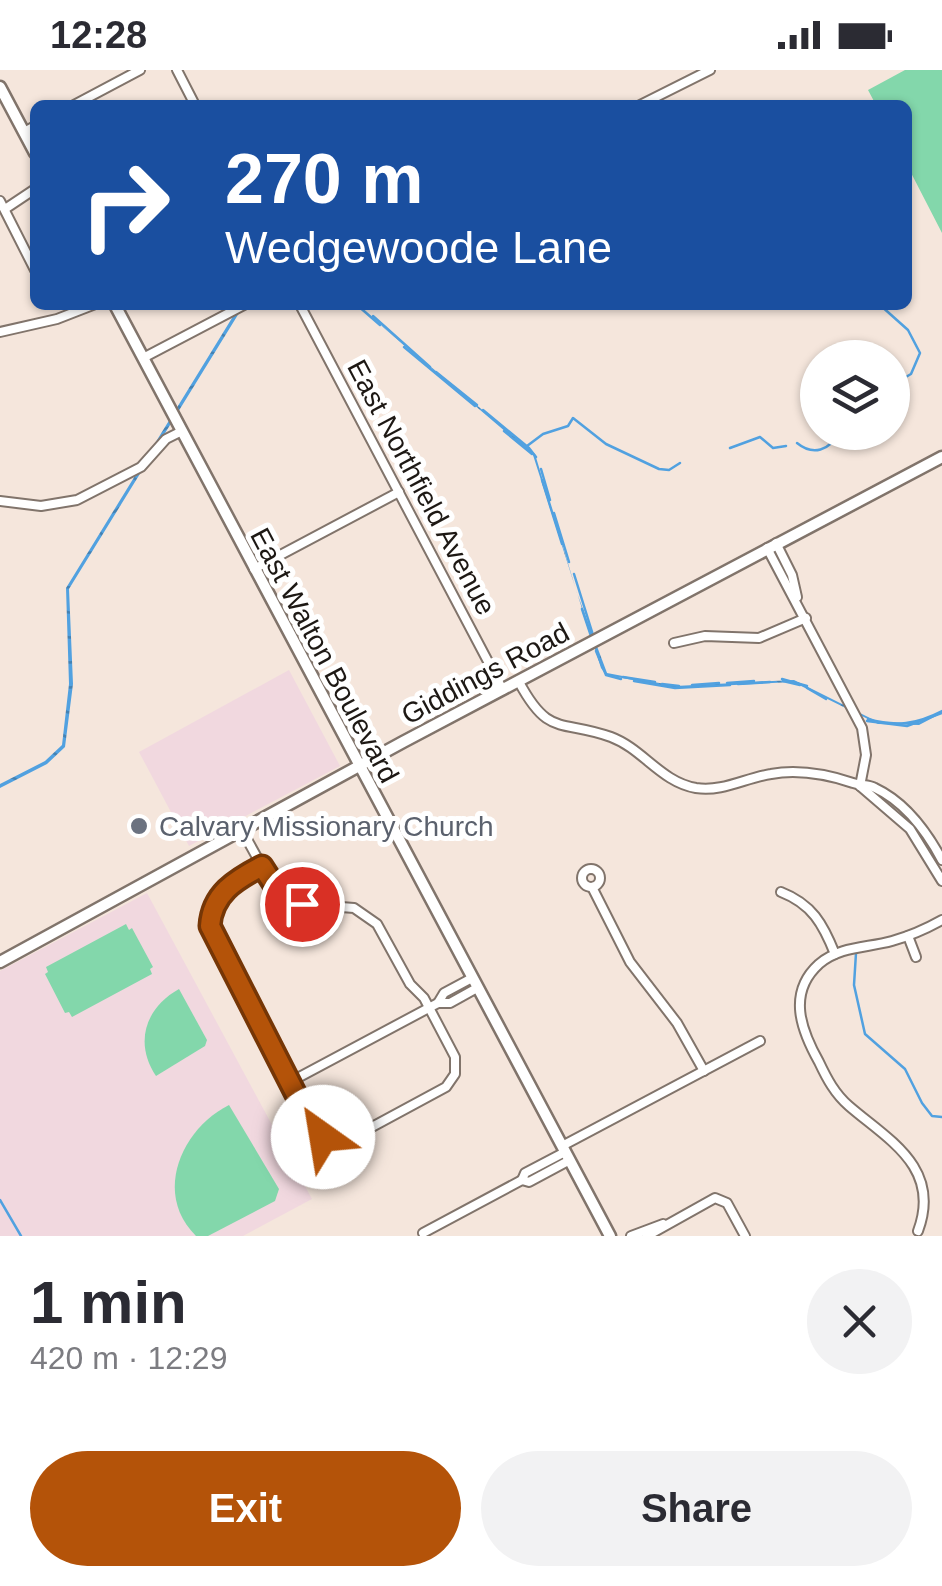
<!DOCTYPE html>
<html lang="en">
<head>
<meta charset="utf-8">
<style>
	:root { --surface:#fff; --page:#f2f2f3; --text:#2b2b33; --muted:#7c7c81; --accent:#b45309 }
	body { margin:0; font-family:Helvetica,sans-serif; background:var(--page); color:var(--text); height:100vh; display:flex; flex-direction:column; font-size:38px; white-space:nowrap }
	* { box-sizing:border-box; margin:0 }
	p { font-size:32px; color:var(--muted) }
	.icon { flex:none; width:55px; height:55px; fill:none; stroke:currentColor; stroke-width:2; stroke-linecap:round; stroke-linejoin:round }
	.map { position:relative; height:1166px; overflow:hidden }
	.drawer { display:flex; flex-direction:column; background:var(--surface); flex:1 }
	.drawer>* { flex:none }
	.banner { position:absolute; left:30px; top:30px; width:882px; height:210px; border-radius:15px; box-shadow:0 2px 8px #0004; background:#1a4fa0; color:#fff; overflow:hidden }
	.fabs { position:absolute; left:800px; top:270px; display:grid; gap:20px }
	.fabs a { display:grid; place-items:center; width:110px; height:110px; border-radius:50%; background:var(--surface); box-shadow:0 2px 8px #0004; font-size:50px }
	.pin { position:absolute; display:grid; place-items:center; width:85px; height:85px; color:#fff; margin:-42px; border:5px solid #fff; border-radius:50%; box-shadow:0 2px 10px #0007 }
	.me { position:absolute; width:110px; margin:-55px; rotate:328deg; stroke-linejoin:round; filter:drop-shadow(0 0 8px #0008) }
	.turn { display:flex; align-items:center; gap:35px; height:210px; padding:0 30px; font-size:45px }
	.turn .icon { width:130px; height:130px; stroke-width:2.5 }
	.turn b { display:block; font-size:70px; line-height:85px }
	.round { display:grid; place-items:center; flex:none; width:105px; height:105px; border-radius:52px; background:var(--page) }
	.headline { display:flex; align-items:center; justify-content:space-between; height:170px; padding:0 30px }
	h1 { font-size:60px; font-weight:700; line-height:75px }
	.primary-button { display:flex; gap:20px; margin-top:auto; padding:20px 30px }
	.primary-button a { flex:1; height:115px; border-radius:60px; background:var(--accent); color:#fff; font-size:40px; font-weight:700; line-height:115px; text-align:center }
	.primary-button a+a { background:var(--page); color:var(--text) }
	.status { display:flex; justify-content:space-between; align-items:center; height:70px; padding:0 50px; background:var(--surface); direction:ltr }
	.status svg { height:28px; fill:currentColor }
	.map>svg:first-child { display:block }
	.education { fill:#f1d8df }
	.green { fill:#83d7ab }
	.water { fill:url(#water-waves) }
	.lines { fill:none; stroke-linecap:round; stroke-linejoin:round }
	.stream { stroke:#51a1e0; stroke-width:2.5 }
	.street-casing { stroke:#81746b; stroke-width:12 }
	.secondary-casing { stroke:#81746b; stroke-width:15 }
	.street { stroke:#fff; stroke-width:8 }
	.secondary { stroke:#fff; stroke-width:10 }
	.route-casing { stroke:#753606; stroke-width:25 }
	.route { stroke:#b45309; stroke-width:18 }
	.worship-dot { fill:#6b7280; stroke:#fff; stroke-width:4 }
	.labels { text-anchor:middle; stroke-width:10; stroke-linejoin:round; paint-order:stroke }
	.street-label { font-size:28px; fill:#1d1814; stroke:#fff }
	.worship-label { font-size:28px; fill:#5b616d; stroke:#fff; text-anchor:start }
</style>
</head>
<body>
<div class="status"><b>12:28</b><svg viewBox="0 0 49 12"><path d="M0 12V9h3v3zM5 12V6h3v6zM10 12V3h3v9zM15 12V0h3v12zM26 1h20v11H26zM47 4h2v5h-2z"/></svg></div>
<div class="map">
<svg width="942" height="1166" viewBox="0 0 942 1166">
	<defs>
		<pattern id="water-waves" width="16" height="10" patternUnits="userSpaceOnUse" patternTransform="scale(2.5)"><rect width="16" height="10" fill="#51a1e0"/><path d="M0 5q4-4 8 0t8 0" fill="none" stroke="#4382b4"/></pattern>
	</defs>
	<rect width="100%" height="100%" fill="#f5e6dc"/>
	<g class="education">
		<polygon points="289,600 340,696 189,776 139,682"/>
		<polygon points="147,823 312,1129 243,1166 0,1166 0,901"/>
	</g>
	<g class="green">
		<polygon points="905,0 942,0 942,163 908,97 908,35 876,35 868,20"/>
		<polygon points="126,854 129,860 132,858 153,897 150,899 152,904 72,947 69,942 65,943 45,904 48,902 46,897"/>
		<path d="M179,919L207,970L205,976L156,1006C134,973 145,938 179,919Z"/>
		<path d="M229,1035L279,1119L275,1131L208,1166H196C153,1124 181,1059 229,1035Z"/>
	</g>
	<g class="water">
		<polygon points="240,235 244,235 69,519 73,614 65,677 47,694 0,718 0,714 45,691 62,675 69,614 66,518"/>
		<polygon points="357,235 535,384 577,523 607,603 675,616 794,610 878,652 918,653 942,641 942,643 919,655 878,654 793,612 675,618 606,605 601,598 533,385"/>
	</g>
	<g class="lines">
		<g class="stream">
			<polyline points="357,235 380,255"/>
			<polyline points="880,235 908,260 920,283 911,304 892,315"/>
			<polyline points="373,246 430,297"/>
			<polyline points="404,277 475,336"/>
			<polyline points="436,302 477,335"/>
			<polyline points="483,340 529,378 536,387"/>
			<polyline points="504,361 532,384"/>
			<path d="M797,373C813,386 830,381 838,362"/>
			<polyline points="527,376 543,364 568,356 573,348 606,374 659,399 669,400 680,393"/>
			<polyline points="730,378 760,367 773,378 786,376"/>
			<polyline points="541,399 550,430"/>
			<polyline points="542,410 562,474"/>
			<polyline points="554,443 569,492"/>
			<polyline points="574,504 593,565"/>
			<polyline points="582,539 591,566"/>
			<polyline points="596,581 606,605 621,609"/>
			<polyline points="623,607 655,612"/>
			<polyline points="782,609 807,616"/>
			<polyline points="634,611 675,618 730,615"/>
			<polyline points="783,611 800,615"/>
			<polyline points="727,613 754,611"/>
			<polyline points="662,614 679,616"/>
			<polyline points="738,614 770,612"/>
			<polyline points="692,615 719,613"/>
			<polyline points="807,618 826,629"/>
			<path d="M868,649C896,657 917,654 942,641"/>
			<polyline points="867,651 907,656 942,643"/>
			<polyline points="856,883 854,915 865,964 905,999 922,1033 932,1046 942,1047"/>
			<polyline points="0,1130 21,1166"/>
		</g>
		<defs>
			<g id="street">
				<polyline points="177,0 195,35"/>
				<polyline points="74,35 140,0"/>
				<polyline points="640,35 710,0"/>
				<polyline points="24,62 35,56"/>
				<polyline points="0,131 35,200"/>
				<polyline points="5,139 35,119"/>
				<polyline points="300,235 503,620"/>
				<polyline points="0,262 57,249 93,235"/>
				<polyline points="143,288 244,235"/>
				<polyline points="0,431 41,436 77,430 141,397 166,369 182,361"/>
				<polyline points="776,473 792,505 797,527"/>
				<polyline points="767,478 862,658 866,685 860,716"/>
				<polyline points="254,499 399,422"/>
				<polyline points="674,573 705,566 759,568 806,548"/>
				<path d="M519,612C549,668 561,649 611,667C643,679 661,712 696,718C723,722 745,708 771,704C799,699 826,704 853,713C861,716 868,714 875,718C905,732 927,762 942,790"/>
				<polyline points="860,716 910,759 942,811"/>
				<path d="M243,762L270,811L284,826L302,834L354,838L377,854L410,914L424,928L455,987V1004L446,1017L346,1071L330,1070L315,1060L210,856C212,823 236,810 262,796"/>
				<circle cx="591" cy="808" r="9"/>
				<polyline points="592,817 630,892 677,953 704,1001"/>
				<path d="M781,822C812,834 823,854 835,884"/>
				<polyline points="908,866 916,887"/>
				<polyline points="438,933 444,923 472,908"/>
				<polyline points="290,1012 438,933 450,933 477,918"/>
				<polyline points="562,1076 760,971"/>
				<polyline points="522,1110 525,1103 565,1082"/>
				<path d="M918,1161C942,1097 887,1069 849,1036C835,1024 827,1009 819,992C801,960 787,923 819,894C840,876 867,878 892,871C910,866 926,859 942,850"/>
				<polyline points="423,1163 522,1110 529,1112 570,1090"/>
				<polyline points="631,1166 663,1154"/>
				<polyline points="647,1166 715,1128 727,1133 745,1166"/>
			</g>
			<g id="secondary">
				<polyline points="0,17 35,83"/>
				<polyline points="115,235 610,1166"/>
				<polyline points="0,892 403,672 942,387"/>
			</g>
		</defs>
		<use href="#street" class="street-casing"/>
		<use href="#secondary" class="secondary-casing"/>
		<use href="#street" class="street"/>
		<use href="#secondary" class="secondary"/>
	</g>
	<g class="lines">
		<defs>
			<path id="route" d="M302,834L278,821L262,796C235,810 212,824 210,856L312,1056L323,1067"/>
		</defs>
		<use href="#route" class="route-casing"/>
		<use href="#route" class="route"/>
	</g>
	<circle class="worship-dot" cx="139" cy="756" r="10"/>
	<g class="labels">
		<g class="street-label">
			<text transform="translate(422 417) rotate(62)" y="10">East Northfield Avenue</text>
			<text transform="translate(325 585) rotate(62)" y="10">East Walton Boulevard</text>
			<text transform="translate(485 603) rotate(-28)" y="10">Giddings Road</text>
		</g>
		<g class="worship-label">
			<text x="159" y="766">Calvary Missionary Church</text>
		</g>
	</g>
</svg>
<div class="fabs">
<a><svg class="icon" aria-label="layers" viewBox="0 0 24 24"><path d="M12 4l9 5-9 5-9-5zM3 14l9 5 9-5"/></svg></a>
</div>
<div class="pin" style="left:302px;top:834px;background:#d93025"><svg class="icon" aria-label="arrive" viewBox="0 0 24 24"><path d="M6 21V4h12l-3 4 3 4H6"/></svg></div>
<svg class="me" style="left:323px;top:1067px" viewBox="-20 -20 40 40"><circle r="19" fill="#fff"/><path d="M0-13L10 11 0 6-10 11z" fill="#b45309"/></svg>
<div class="banner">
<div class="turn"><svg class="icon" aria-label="right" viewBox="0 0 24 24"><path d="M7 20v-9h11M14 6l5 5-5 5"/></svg><div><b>270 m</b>Wedgewoode Lane</div></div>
</div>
</div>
<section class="drawer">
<div class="headline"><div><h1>1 min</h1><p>420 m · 12:29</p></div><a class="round"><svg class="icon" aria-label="close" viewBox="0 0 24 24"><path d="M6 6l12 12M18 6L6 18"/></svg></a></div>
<div class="primary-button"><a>Exit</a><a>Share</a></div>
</section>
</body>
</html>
